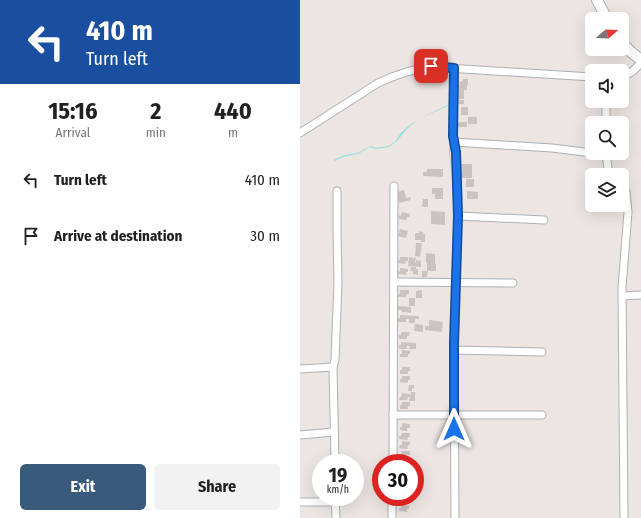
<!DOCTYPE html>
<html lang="en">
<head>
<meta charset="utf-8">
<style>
	:root { --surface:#fff; --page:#f2f2f2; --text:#202124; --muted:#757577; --accent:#395a7a }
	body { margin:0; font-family:"Fira Sans Condensed",sans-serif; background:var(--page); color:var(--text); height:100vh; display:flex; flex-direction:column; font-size:15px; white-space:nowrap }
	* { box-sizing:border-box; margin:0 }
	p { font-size:13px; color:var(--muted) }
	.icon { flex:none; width:22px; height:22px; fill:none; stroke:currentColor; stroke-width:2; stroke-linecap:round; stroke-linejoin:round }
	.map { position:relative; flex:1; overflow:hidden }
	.sheet { display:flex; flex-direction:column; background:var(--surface); width:300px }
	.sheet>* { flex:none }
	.guide { background:#1a4fa0; color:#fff; overflow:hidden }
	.needle { width:26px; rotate:71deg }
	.fabs { position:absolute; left:285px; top:12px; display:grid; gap:8px }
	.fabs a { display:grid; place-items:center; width:44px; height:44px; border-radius:6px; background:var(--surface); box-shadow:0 4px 16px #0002; font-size:20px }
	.speed { position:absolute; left:12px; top:454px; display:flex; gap:8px; font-size:20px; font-weight:700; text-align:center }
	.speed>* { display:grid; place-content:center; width:52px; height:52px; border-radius:50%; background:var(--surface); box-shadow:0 4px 16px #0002; line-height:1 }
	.speed small { font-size:10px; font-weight:400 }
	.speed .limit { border:6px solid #d22; background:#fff; color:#111 }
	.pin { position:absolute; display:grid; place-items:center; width:34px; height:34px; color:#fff; margin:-17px; border-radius:8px; box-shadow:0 2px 6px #0006 }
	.me { position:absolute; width:44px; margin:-22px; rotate:0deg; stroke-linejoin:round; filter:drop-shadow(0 0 3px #0008) }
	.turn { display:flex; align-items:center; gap:14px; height:84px; padding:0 20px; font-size:18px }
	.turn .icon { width:52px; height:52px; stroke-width:2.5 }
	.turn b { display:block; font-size:28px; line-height:34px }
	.eta { display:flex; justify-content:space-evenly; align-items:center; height:68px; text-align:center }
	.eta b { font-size:24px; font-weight:700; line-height:28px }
	.cta { display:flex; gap:8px; margin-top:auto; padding:8px 20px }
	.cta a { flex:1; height:46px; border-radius:6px; background:var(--accent); color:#fff; font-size:16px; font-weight:700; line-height:46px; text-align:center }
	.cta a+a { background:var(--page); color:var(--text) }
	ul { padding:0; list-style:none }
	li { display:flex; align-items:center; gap:12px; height:56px; padding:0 20px }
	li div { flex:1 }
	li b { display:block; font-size:15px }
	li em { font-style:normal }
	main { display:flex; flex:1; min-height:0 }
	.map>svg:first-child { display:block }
	.water { fill:#84e1db }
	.building { fill:#cac3c0 }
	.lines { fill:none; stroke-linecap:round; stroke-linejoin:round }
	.street-casing { stroke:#acb0b5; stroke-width:9 }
	.secondary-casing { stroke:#acb0b5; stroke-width:12 }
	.street { stroke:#fff; stroke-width:7 }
	.secondary { stroke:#fff; stroke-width:10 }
	.route-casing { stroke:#114b97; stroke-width:10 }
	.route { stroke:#1a73e8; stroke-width:7 }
</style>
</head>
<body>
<main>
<section class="sheet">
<div class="guide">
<div class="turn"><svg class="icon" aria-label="left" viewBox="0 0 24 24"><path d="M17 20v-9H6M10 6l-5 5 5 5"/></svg><div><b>410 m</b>Turn left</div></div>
</div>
<div class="eta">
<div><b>15:16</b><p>Arrival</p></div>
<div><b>2</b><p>min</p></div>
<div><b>440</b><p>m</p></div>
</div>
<ul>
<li><svg class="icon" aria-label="left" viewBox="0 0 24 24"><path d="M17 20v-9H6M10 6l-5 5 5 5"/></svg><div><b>Turn left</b></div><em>410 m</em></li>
<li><svg class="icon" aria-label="arrive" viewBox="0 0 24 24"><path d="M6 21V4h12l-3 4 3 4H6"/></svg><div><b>Arrive at destination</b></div><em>30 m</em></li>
</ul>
<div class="cta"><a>Exit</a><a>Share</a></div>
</section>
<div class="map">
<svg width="341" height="518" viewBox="0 0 341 518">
	<rect width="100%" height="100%" fill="#ede5e2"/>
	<polygon class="water" points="151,71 150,154 152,177 149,153 150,105 118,119 106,130 96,142 88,147 76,149 70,147 58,154 46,156 34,161 34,160 45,155 58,153 71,146 76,148 88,146 95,142 101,133 105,129 118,119 150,104"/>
	<g class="building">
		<polygon points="163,79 168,79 168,85 167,85 167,90 164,90 164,99 158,99 157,85 160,85 159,82 163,81"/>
		<rect x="158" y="100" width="6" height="4"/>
		<rect x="161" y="107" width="7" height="8"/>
		<rect x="168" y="117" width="9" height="7"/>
		<rect x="158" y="122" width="9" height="5"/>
		<rect x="161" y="164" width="11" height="14"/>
		<polygon points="127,169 143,169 143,177 123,176 123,172 127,172"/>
		<rect x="166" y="179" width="8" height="8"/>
		<polygon points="132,188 143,188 143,199 135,199 135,194 132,194"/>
		<polygon points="104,190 106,198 110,197 111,200 99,203 97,192"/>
		<polygon points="167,191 178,192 178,199 167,199"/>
		<polygon points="123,199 128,199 128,207 122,207"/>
		<polygon points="131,211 145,212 145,225 131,224"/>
		<polygon points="102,212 110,214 109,217 107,217 106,220 99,219 99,215 101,216"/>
		<polygon points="100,229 108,231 106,238 98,236"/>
		<polygon points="119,231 123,232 123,234 125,234 125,242 121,242 121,240 115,240 115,233 119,233"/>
		<polygon points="116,243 122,243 120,257 115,256"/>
		<polygon points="126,253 135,254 135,264 136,264 136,271 127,271 127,263 126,263"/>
		<polygon points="100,257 108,257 108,261 106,261 105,264 98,263 98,260 100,260"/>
		<polygon points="109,257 116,258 115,262 116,263 116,260 121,261 121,267 108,266"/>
		<polygon points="111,267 116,267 116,269 118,269 118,275 113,274 113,271 110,271"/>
		<polygon points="100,268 108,269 108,272 106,272 106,275 98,274 98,271 100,272"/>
		<polygon points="122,271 128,271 127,277 122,277"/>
		<polygon points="100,290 109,290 109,294 107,294 106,297 98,297 98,294 100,294"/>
		<polygon points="122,290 122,298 116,298 116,291"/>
		<rect x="109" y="298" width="6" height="8"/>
		<polygon points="97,306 111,307 111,313 105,312 102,312 102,310 97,310"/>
		<polygon points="100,315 119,316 119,319 115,319 115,323 109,323 109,319 106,319 106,322 98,322 98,318 100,318"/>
		<polygon points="129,320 143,322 142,332 125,330 125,326 129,326"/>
		<polygon points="115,324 123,325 123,332 114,331"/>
		<polygon points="101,332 110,332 109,336 107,336 107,339 99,339 99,335 101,335"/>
		<polygon points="101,342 116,343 116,349 109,349 110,346 107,346 107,349 99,349 99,345 101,345"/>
		<polygon points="102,350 110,351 110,354 108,354 108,357 100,357 100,354 102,354"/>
		<polygon points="102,367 110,367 110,371 108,371 108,374 100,374 100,370 102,370"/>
		<polygon points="102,376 110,376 110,380 108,380 108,383 100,382 100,379 102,379"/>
		<polygon points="109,385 114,385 114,389 112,388 112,391 108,391"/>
		<polygon points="111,392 115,392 115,401 109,401"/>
		<polygon points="102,393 110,394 110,397 108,397 107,400 99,400 100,397 101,397"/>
		<polygon points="102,402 110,402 110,406 108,406 108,409 100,409 100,405 101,406"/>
		<polygon points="102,423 110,424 110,428 107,428 107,431 100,430 100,427 102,427"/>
		<polygon points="102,433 110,433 110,437 108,437 107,440 99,439 99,436 101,436"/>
		<polygon points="102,441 110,442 110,446 108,445 107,449 99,448 100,445 102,445"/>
		<polygon points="102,451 110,451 110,455 107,455 107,458 99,457 100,454 101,454"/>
		<polygon points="101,497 110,497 109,500 107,500 107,503 99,502 99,500 101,500"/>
		<polygon points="101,505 109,506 109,509 107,509 107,512 99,511 99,508 101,508"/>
	</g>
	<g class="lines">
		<defs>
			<g id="street">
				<polyline points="154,68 153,136 156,152 158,216 154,344 155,518"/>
				<path d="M322,77C331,74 335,69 341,63"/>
				<polyline points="306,101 306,123"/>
				<path d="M0,133L78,83C95,75 113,69 131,67L292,77"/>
				<polyline points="154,142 252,148 292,153"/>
				<polyline points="306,153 308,169 311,175"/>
				<polyline points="322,185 326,192 328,212 322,288 324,518"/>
				<polyline points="158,216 244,220"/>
				<polyline points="94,282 213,283"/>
				<polyline points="322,296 341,295"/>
				<polyline points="154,350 242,352"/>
				<polyline points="0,369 33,367"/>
				<polyline points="93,415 242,415"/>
				<polyline points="0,435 34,432"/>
				<polyline points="35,463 33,367 35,360 38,282 37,232 37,191"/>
				<polyline points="93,463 94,186"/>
				<polyline points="35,497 36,518"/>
				<polyline points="0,502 35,502"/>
				<polyline points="92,518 92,497"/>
			</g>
			<g id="secondary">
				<polyline points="297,0 307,19"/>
				<polyline points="322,43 331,52 341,60"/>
			</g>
		</defs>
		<use href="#street" class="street-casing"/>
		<use href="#secondary" class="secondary-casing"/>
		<use href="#street" class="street"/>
		<use href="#secondary" class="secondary"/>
	</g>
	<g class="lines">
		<defs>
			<polyline id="route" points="131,66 154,68 153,136 156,152 158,216 154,344 154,429"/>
		</defs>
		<use href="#route" class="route-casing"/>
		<use href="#route" class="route"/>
	</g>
</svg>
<div class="fabs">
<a><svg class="needle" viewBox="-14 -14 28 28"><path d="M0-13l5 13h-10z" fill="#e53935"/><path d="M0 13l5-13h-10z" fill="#757577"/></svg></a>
<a><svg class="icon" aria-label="sound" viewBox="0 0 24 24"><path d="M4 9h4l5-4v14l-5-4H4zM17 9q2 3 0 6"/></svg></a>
<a><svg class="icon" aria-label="search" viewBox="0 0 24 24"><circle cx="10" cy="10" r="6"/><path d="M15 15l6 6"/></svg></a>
<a><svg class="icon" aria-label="layers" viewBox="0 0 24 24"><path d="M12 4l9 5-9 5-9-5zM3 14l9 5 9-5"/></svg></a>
</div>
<div class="speed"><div>19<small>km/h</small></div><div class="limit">30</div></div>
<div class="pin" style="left:131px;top:66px;background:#d93025"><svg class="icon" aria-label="arrive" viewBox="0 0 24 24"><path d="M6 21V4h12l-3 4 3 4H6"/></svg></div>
<svg class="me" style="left:154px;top:429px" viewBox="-20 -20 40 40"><path d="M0-17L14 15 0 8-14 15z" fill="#1a73e8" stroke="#fff" stroke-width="4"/></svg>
</div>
</main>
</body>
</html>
